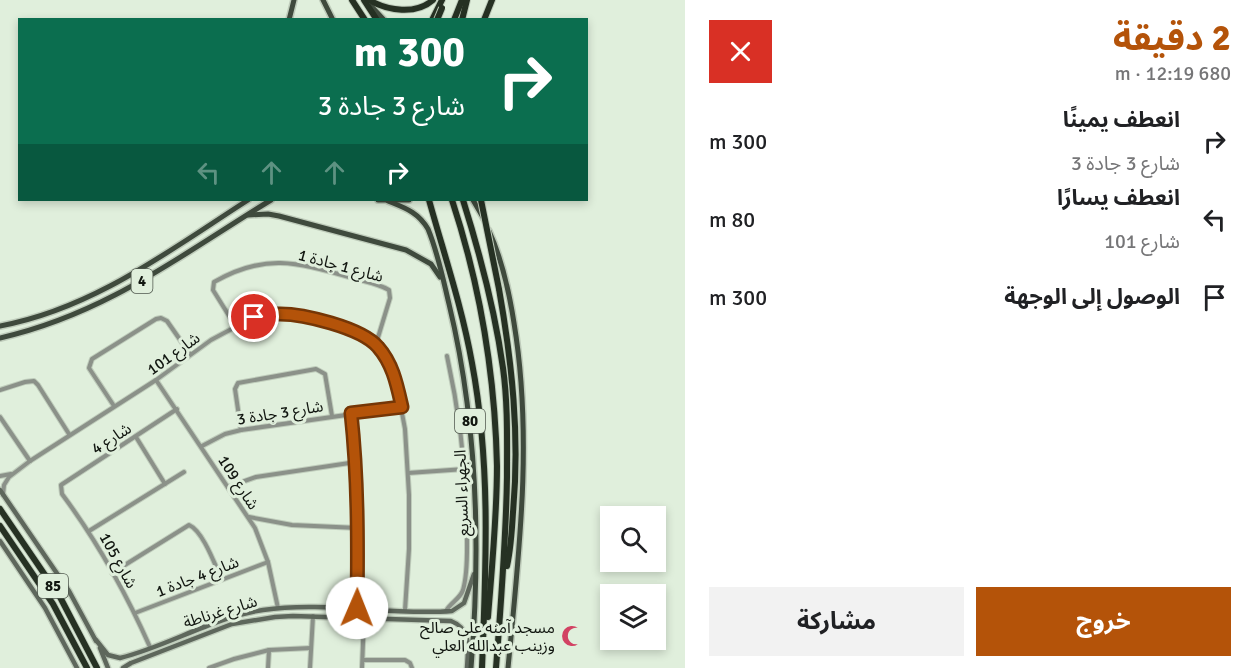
<!DOCTYPE html>
<html lang="ar">
<head>
<meta charset="utf-8">
<style>
	:root { --surface:#fff; --page:#f2f2f2; --text:#202124; --muted:#757577; --accent:#b45309 }
	body { margin:0; font-family:Signika,"Noto Sans Arabic",sans-serif; background:var(--page); color:var(--text); direction:rtl; height:100vh; display:flex; flex-direction:column; font-size:22px; white-space:nowrap }
	* { box-sizing:border-box; margin:0 }
	p { font-size:20px; color:var(--muted) }
	.icon { flex:none; width:33px; height:33px; fill:none; stroke:currentColor; stroke-width:2; stroke-linecap:round; stroke-linejoin:round }
	.map { position:relative; flex:1; overflow:hidden; direction:ltr }
	.drawer { display:flex; flex-direction:column; background:var(--surface); width:570px }
	.drawer>* { flex:none }
	.banner { position:absolute; left:18px; top:18px; width:570px; height:183px; border-radius:0px; box-shadow:0 3px 9px #0003; direction:rtl; background:#0b6e4f; color:#fff; overflow:hidden }
	.tools { position:absolute; left:600px; top:506px; display:grid; gap:12px }
	.tools a { display:grid; place-items:center; width:66px; height:66px; border-radius:0px; background:var(--surface); box-shadow:0 3px 9px #0003; font-size:30px }
	.pin { position:absolute; display:grid; place-items:center; width:51px; height:51px; color:#fff; margin:-26px; border:3px solid #fff; border-radius:50%; box-shadow:0 2px 6px #0007 }
	.me { position:absolute; width:66px; margin:-33px; rotate:1deg; stroke-linejoin:round; filter:drop-shadow(0 0 4px #0008) }
	.turn { display:flex; align-items:center; gap:21px; height:126px; padding:0 24px; font-size:27px }
	.turn .icon { width:78px; height:78px; stroke-width:2.5 }
	.turn b { display:block; font-size:42px; line-height:51px }
	.lanes { display:flex; align-items:center; height:57px; padding:0 24px; background:#0003; justify-content:center; gap:30px; direction:ltr }
	.lanes .off { opacity:.35 }
	.round { display:grid; place-items:center; flex:none; width:63px; height:63px; border-radius:0px; background:var(--page) }
	.headline { display:flex; align-items:center; justify-content:space-between; height:102px; padding:0 24px }
	h1 { font-size:36px; font-weight:700; line-height:45px; color:var(--accent) }
	.cta { display:flex; gap:12px; margin-top:auto; padding:12px 24px }
	.cta a { flex:1; height:69px; border-radius:0px; background:var(--accent); color:#fff; font-size:24px; font-weight:700; line-height:69px; text-align:center }
	.cta a+a { background:var(--page); color:var(--text) }
	ul { padding:0; list-style:none }
	li { display:flex; align-items:center; gap:18px; height:78px; padding:0 24px }
	li div { flex:1 }
	li b { display:block; font-size:22px }
	li em { font-style:normal }
	main { display:flex; flex:1; min-height:0 }
	.map>svg:first-child { display:block }
	.lines { fill:none; stroke-linecap:round; stroke-linejoin:round }
	.street-casing { stroke:#bfccbb; stroke-width:6 }
	.secondary-casing { stroke:#bfccbb; stroke-width:7 }
	.primary-casing { stroke:#bfccbb; stroke-width:8 }
	.highway-casing { stroke:#bfccbb; stroke-width:8 }
	.street { stroke:#8b9189; stroke-width:4 }
	.secondary { stroke:#5e675c; stroke-width:4.5 }
	.primary { stroke:#3f4a3d; stroke-width:5 }
	.highway { stroke:#263123; stroke-width:6 }
	.highway-bridge-casing { stroke:#bfccbb; stroke-width:8; stroke-linecap:butt }
	.highway-bridge { stroke:#263123; stroke-width:6 }
	.route-casing { stroke:#753606; stroke-width:15 }
	.route { stroke:#b45309; stroke-width:10 }
	.labels { text-anchor:middle; stroke-width:6; stroke-linejoin:round; paint-order:stroke }
	.shield { fill:#e0efdc; stroke:#4f574d; stroke-width:1.5 }
	.shield-label { font-size:15px; font-weight:bold; fill:#111610 }
	.street-label { font-size:16px; fill:#111610; stroke:#e0efdc }
	.poi-label { font-size:16px; fill:#111610; stroke:#e0efdc; text-anchor:end }
</style>
</head>
<body>
<main>
<section class="drawer">
<div class="headline"><div><h1>2 دقيقة</h1><p>680 m · 12:19</p></div><a class="round" style="background:#d93025;color:#fff"><svg class="icon" aria-label="close" viewBox="0 0 24 24"><path d="M6 6l12 12M18 6L6 18"/></svg></a></div>
<ul>
<li><svg class="icon" aria-label="right" viewBox="0 0 24 24"><path d="M7 20v-9h11M14 6l5 5-5 5"/></svg><div><b>انعطف يمينًا</b><p>شارع 3 جادة 3</p></div><em>300 m</em></li>
<li><svg class="icon" aria-label="left" viewBox="0 0 24 24"><path d="M17 20v-9H6M10 6l-5 5 5 5"/></svg><div><b>انعطف يسارًا</b><p>شارع 101</p></div><em>80 m</em></li>
<li><svg class="icon" aria-label="arrive" viewBox="0 0 24 24"><path d="M6 21V4h12l-3 4 3 4H6"/></svg><div><b>الوصول إلى الوجهة</b></div><em>300 m</em></li>
</ul>
<div class="cta"><a>خروج</a><a>مشاركة</a></div>
</section>
<div class="map">
<svg width="685" height="668" viewBox="0 0 685 668">
	<rect width="100%" height="100%" fill="#e0efdc"/>
	<g class="lines">
		<defs>
			<g id="street">
				<path d="M236,327L213,290L214,282C265,253 296,262 349,277C362,281 377,283 389,290L390,298L376,344"/>
				<polyline points="156,380 255,528 268,562 278,608"/>
				<polyline points="0,390 25,382 34,381 38,385 69,434"/>
				<polyline points="114,406 89,368 92,359 156,319 161,318 167,321 190,354"/>
				<path d="M351,413C358,478 358,542 357,608"/>
				<polyline points="0,417 30,461"/>
				<polyline points="241,430 235,389 238,383 316,369 325,374 332,416"/>
				<polyline points="136,437 165,484"/>
				<polyline points="202,446 225,434 241,430 402,407"/>
				<polyline points="408,473 465,469"/>
				<polyline points="0,476 11,474"/>
				<polyline points="228,487 256,477 356,462"/>
				<polyline points="3,495 4,485 9,477 30,461 156,380 211,340 254,317 276,314 306,317 358,332 376,344 395,376 405,429 409,495 409,549 405,610"/>
				<polyline points="249,517 292,525 358,528"/>
				<polyline points="89,531 184,472"/>
				<path d="M112,573L189,525C203,531 215,565 221,578"/>
				<path d="M446,611C450,603 460,599 463,590C468,573 467,552 467,535C467,474 460,415 447,356"/>
				<polyline points="135,613 268,562"/>
				<path d="M150,647C126,593 97,541 62,494L61,485L177,409"/>
				<polyline points="363,660 405,660 410,663 412,668"/>
				<polyline points="209,668 234,659 269,650 311,648"/>
				<polyline points="268,668 269,650"/>
				<polyline points="310,668 313,616"/>
				<polyline points="362,668 364,618"/>
			</g>
			<g id="secondary">
				<polyline points="0,490 69,591 96,641"/>
				<polyline points="0,541 45,608 77,668"/>
				<path d="M96,640L108,655L120,658C169,646 213,617 263,610C326,601 390,616 452,611L464,603L474,574"/>
				<polyline points="100,648 108,668"/>
				<path d="M123,668L131,663L232,624L275,617L293,616L451,621C472,629 468,650 467,668"/>
			</g>
			<g id="primary">
				<polyline points="323,0 333,20"/>
				<polyline points="371,6 384,20"/>
				<polyline points="289,20 294,0"/>
				<polyline points="378,200 409,200"/>
				<polyline points="473,200 484,219"/>
				<path d="M388,201C405,208 418,212 428,229C438,253 443,279 449,304C478,424 481,546 471,668"/>
				<polyline points="248,215 268,214 279,216 406,250 431,264 440,277"/>
				<path d="M489,231C502,259 509,291 514,323C533,438 519,553 508,668"/>
				<path d="M0,326C93,309 170,250 248,200"/>
				<path d="M0,338C106,314 181,255 271,200"/>
			</g>
			<g id="highway">
				<polyline points="352,0 365,20"/>
				<polyline points="364,0 377,20"/>
				<path d="M369,0C388,11 416,15 433,0"/>
				<polyline points="432,20 442,0"/>
				<polyline points="454,20 462,0"/>
				<polyline points="462,20 467,0"/>
				<polyline points="484,20 492,0"/>
				<path d="M429,200C444,254 462,307 472,363C491,464 486,566 482,668"/>
				<path d="M452,200C480,285 495,375 497,466C497,516 492,566 488,617"/>
				<path d="M463,200C480,254 495,311 503,368C508,404 507,441 507,477C506,541 501,604 496,668"/>
				<path d="M499,289C512,363 520,436 513,512C512,530 511,548 507,566"/>
				<polyline points="0,509 60,597 97,668"/>
				<polyline points="0,526 53,604 87,668"/>
			</g>
		</defs>
		<use href="#street" class="street-casing"/>
		<use href="#secondary" class="secondary-casing"/>
		<use href="#primary" class="primary-casing"/>
		<use href="#highway" class="highway-casing"/>
		<use href="#street" class="street"/>
		<use href="#secondary" class="secondary"/>
		<use href="#primary" class="primary"/>
		<use href="#highway" class="highway"/>
		<defs>
			<g id="highway-bridge">
				<polyline points="437,20 442,8"/>
				<polyline points="481,200 499,289"/>
			</g>
		</defs>
		<use href="#highway-bridge" class="highway-bridge-casing"/>
		<use href="#highway-bridge" class="highway-bridge"/>
	</g>
	<g class="lines">
		<defs>
			<path id="route" d="M254,317C261,316 269,314 277,314C302,313 362,328 378,347C393,364 397,385 402,407L351,413C358,478 358,542 357,608"/>
		</defs>
		<use href="#route" class="route-casing"/>
		<use href="#route" class="route"/>
	</g>
	<defs>
		<symbol id="mosque-bare" viewBox="-9 -9 18 18"><path d="M3.5-4.9A6 6 0 1 0 3.5 4.9A5 5 0 1 1 3.5-4.9Z" fill="#d24263" stroke="#e0efdc" stroke-width="2.5" paint-order="stroke"/></symbol>
	</defs>
	<g fill-rule="evenodd">
		<use href="#mosque-bare" x="557" y="621" width="30" height="30"/>
	</g>
	<g class="labels">
		<g class="shield">
			<rect x="131.5" y="269" width="21" height="24" rx="4.5"/>
			<rect x="455" y="409" width="30" height="24" rx="4.5"/>
			<rect x="38" y="574" width="30" height="24" rx="4.5"/>
		</g>
		<g class="shield-label">
			<text x="142" y="286">4</text>
			<text x="470" y="426">80</text>
			<text x="53" y="591">85</text>
		</g>
		<g class="street-label">
			<text transform="translate(341 265) rotate(15)" y="6">شارع 1 جادة 1</text>
			<text transform="translate(173 353) rotate(-36)" y="6">شارع 101</text>
			<text transform="translate(280 412) rotate(-9)" y="6">شارع 3 جادة 3</text>
			<text transform="translate(111 438) rotate(-33)" y="6">شارع 4</text>
			<text transform="translate(239 482) rotate(57)" y="6">شارع 109</text>
			<text transform="translate(461 493) rotate(-92)" y="6">الجهراء السريع</text>
			<text transform="translate(119 560) rotate(61)" y="6">شارع 105</text>
			<text transform="translate(197 576) rotate(-21)" y="6">شارع 4 جادة 1</text>
			<text transform="translate(220 611) rotate(-17)" y="6">شارع غرناطة</text>
		</g>
		<g class="poi-label">
			<text x="555" y="633">مسجد آمنه علي صالح<tspan x="555" dy="18">وزينب عبدالله العلي</tspan></text>
		</g>
	</g>
</svg>
<div class="tools">
<a><svg class="icon" aria-label="search" viewBox="0 0 24 24"><circle cx="10" cy="10" r="6"/><path d="M15 15l6 6"/></svg></a>
<a><svg class="icon" aria-label="layers" viewBox="0 0 24 24"><path d="M12 4l9 5-9 5-9-5zM3 14l9 5 9-5"/></svg></a>
</div>
<div class="pin" style="left:254px;top:317px;background:#d93025"><svg class="icon" aria-label="arrive" viewBox="0 0 24 24"><path d="M6 21V4h12l-3 4 3 4H6"/></svg></div>
<svg class="me" style="left:357px;top:608px" viewBox="-20 -20 40 40"><circle r="19" fill="#fff"/><path d="M0-13L10 11 0 6-10 11z" fill="#b45309"/></svg>
<div class="banner">
<div class="turn"><svg class="icon" aria-label="right" viewBox="0 0 24 24"><path d="M7 20v-9h11M14 6l5 5-5 5"/></svg><div><b>300 m</b>شارع 3 جادة 3</div></div>
<div class="lanes"><svg class="icon off" aria-label="left" viewBox="0 0 24 24"><path d="M17 20v-9H6M10 6l-5 5 5 5"/></svg><svg class="icon off" aria-label="ahead" viewBox="0 0 24 24"><path d="M12 20V5M6 11l6-6 6 6"/></svg><svg class="icon off" aria-label="ahead" viewBox="0 0 24 24"><path d="M12 20V5M6 11l6-6 6 6"/></svg><svg class="icon" aria-label="right" viewBox="0 0 24 24"><path d="M7 20v-9h11M14 6l5 5-5 5"/></svg></div>
</div>
</div>
</main>
</body>
</html>
